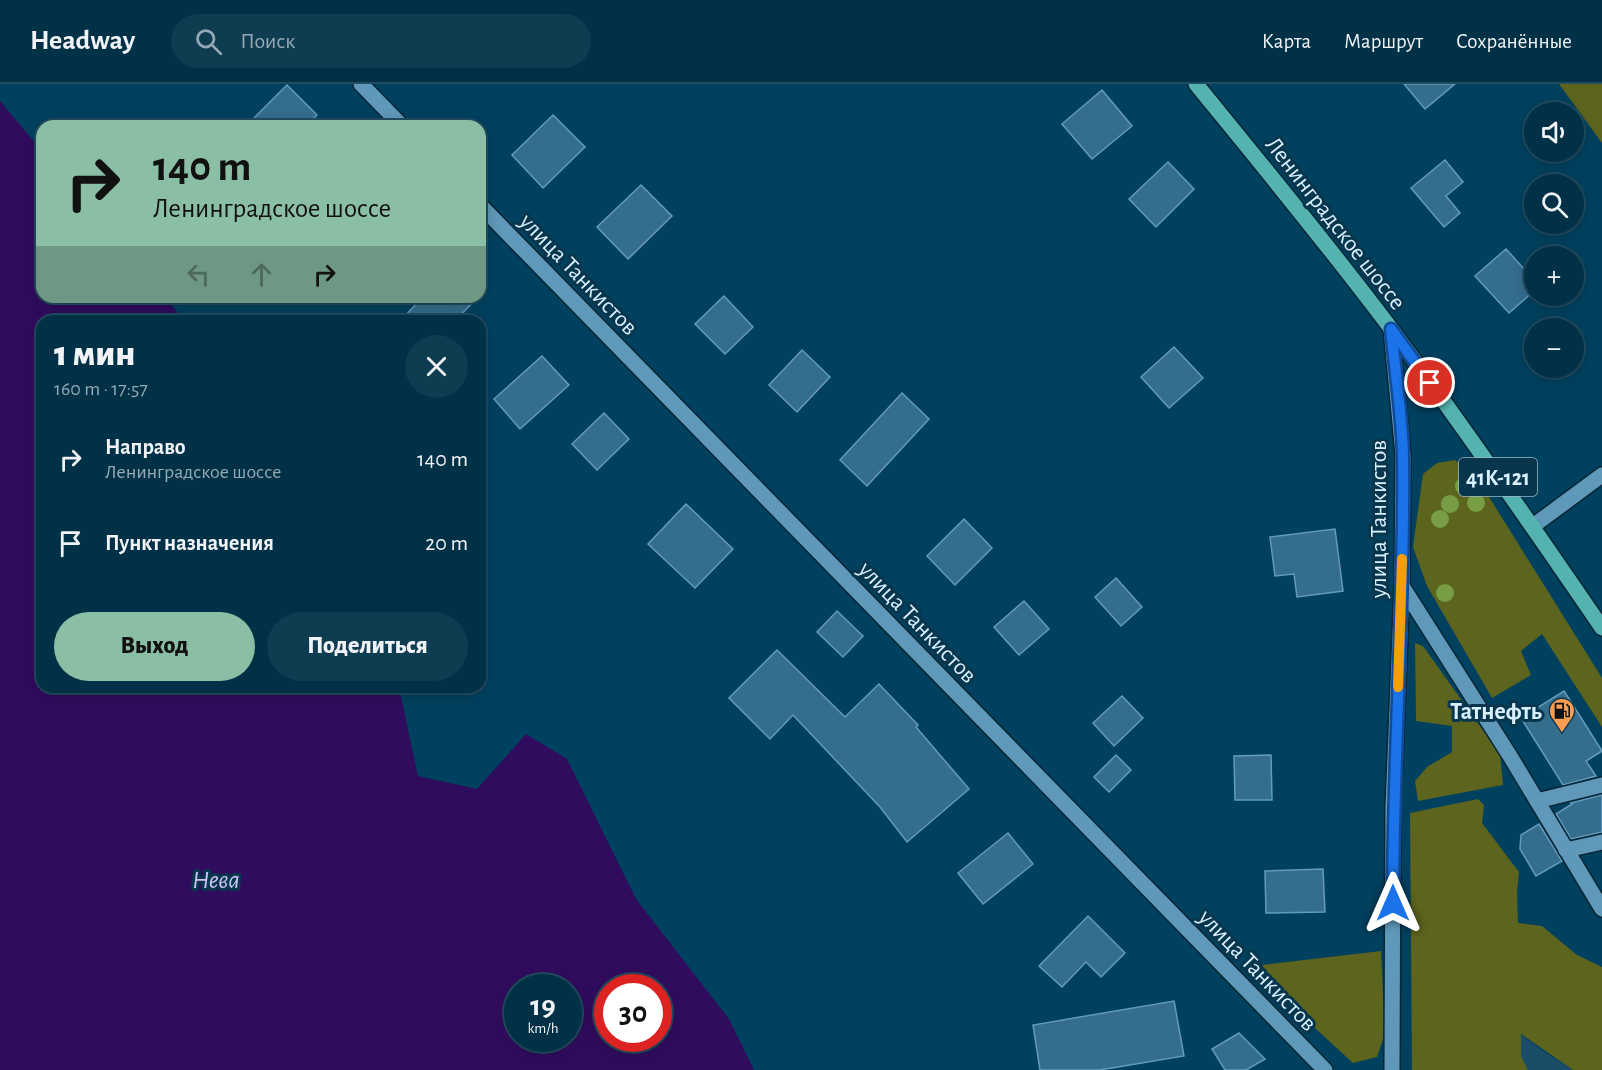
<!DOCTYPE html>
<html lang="ru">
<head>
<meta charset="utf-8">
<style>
	:root { --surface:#003147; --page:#0e3d52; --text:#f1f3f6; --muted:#95a9b4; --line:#224c60; --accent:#8abfa5 }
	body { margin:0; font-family:"Alegreya Sans",sans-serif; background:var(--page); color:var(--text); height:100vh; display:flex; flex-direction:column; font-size:22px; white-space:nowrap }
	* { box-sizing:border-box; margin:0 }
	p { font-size:20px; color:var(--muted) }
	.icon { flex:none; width:33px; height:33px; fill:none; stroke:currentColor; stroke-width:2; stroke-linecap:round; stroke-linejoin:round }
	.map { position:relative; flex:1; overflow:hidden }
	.side { position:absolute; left:36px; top:231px; width:450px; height:378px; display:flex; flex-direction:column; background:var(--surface); border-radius:18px; box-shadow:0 3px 15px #0003,0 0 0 2px var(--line) }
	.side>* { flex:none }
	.hud { position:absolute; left:36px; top:36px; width:450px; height:183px; border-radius:18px; box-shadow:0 3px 15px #0003,0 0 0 2px var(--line); background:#8abfa5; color:#111; overflow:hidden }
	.controls { position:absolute; left:1524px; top:18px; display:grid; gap:12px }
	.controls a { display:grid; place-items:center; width:60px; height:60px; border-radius:50%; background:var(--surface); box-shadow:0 3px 15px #0003,0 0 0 2px var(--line); font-size:30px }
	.speed { position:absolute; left:504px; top:890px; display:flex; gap:12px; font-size:30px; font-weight:700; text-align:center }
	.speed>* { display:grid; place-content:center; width:78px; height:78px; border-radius:50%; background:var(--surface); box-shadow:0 3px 15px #0003,0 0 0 2px var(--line); line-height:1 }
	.speed small { font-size:15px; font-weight:400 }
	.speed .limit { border:9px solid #d22; background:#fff; color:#111 }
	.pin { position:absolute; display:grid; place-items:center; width:51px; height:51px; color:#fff; margin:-26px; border:3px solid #fff; border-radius:50%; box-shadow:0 2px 6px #0007 }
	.me { position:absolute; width:66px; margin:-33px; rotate:0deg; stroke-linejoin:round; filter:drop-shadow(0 0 4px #0008) }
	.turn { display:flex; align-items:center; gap:21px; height:126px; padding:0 18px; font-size:27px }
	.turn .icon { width:78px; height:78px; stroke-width:2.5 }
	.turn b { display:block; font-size:42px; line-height:51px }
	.lanes { display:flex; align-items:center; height:57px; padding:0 18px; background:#0003; justify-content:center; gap:30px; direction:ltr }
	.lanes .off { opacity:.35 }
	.round { display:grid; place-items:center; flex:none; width:63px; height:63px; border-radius:32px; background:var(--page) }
	.headline { display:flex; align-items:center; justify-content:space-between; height:102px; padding:0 18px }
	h1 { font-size:36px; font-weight:800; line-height:45px }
	.action { display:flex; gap:12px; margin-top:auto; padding:12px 18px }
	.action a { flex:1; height:69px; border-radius:36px; background:var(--accent); color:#111; font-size:24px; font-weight:800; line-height:69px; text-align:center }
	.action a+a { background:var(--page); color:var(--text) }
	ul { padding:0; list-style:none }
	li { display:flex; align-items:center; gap:18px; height:84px; padding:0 18px }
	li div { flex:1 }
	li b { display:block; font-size:22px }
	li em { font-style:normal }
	header { display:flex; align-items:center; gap:36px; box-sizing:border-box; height:84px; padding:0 30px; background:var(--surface); border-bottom:2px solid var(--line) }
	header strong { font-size:28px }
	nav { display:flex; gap:33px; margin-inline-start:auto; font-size:21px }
	.search { width:420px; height:54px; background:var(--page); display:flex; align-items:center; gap:15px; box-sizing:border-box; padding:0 21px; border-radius:33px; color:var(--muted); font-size:22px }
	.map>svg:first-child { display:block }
	.built { fill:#1b4d69 }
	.green { fill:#5c641e }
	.water { fill:#300c5e; fill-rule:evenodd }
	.building { fill:#356d8d; stroke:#629bbd; stroke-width:1.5 }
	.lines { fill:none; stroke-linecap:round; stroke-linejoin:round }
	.minor-casing { stroke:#072636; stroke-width:18 }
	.major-casing { stroke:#072636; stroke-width:18 }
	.minor { stroke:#5f98b9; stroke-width:15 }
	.major { stroke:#54b2af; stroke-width:15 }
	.tree { fill:#779e45 }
	.route-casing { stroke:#114b97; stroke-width:15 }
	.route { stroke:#1a73e8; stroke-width:10 }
	.slow { stroke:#f59e0b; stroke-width:10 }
	.labels { text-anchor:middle; stroke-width:6; stroke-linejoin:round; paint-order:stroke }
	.shield { fill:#07364d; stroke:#9ab8ca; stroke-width:1.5 }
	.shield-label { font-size:22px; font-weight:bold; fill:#d9f0ff }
	.street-label { font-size:24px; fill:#d9f0ff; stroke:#07364d }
	.poi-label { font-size:24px; font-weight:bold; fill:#d9f0ff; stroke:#07364d; text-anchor:end }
	.water-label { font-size:26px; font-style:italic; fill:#cec1f8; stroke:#07364d }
</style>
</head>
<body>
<header>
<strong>Headway</strong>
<div class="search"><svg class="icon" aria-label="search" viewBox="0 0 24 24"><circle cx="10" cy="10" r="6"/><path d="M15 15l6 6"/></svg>Поиск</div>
<nav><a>Карта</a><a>Маршрут</a><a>Сохранённые</a></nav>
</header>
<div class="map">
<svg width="1602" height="986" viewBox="0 0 1602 986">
	<rect width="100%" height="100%" fill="#00415f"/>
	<polygon class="built" points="1520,950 1546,969 1573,986 1528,986 1521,972"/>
	<g class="green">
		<polygon points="1559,0 1602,0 1602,59"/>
		<polygon points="1455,376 1471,388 1486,408 1602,594 1602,643 1542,550 1521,567 1531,591 1492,614 1427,502 1413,463 1423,390 1437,379"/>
		<polygon points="1415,559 1423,562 1500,670 1503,701 1418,717 1415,697 1427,683 1452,668 1452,642 1416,637"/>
		<polygon points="1478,715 1484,721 1482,739 1519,788 1517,809 1518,839 1542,842 1577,871 1602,883 1602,986 1573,986 1521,950 1521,972 1528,986 1412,986 1410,729"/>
		<polygon points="1381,867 1385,949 1377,973 1353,979 1290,921 1262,881"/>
	</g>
	<path class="water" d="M0,17L42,67V213H164L185,237H42V603H399L418,692L477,705L526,650L567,675L636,815L729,935L754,986H0ZM518,903H568V954H518ZM608,903H658V954H608Z"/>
	<g class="building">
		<polygon points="1404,0 1455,0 1425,25"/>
		<polygon points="287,1 317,31 306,42 246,42"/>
		<polygon points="1102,6 1132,42 1092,75 1062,40"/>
		<polygon points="553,31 585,63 543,104 512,71"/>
		<polygon points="1445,76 1463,98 1446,112 1460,129 1444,143 1411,104"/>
		<polygon points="1168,78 1194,105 1156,143 1129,115"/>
		<polygon points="641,101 672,132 628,175 597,143"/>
		<polygon points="1506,165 1534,196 1534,207 1509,229 1475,192"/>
		<polygon points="724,212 753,243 725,270 695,240"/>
		<polygon points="423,213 478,213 455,237 400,237"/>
		<polygon points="1174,263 1203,294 1169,324 1141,293"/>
		<polygon points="802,266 830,293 797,328 769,301"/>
		<polygon points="542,272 569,301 520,345 494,315"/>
		<polygon points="902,309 929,335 867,402 840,376"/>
		<polygon points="604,329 629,355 597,386 572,360"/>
		<polygon points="686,420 733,465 695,504 648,460"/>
		<polygon points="964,435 992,464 955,501 927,472"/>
		<polygon points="1335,445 1343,507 1297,513 1294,490 1275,492 1270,453"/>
		<polygon points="1116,494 1142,523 1121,542 1095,513"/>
		<polygon points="1024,517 1049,545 1019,571 994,543"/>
		<polygon points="837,527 863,552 843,573 817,548"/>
		<polygon points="777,566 845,633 879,600 918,641 916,643 969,705 907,758 880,723 793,631 770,655 729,614"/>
		<polygon points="1564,607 1602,667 1586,677 1596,692 1563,701 1521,634"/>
		<polygon points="1122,612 1143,634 1114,662 1093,639"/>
		<polygon points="1116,671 1131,686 1109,708 1094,693"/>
		<polygon points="1271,671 1272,716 1235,716 1234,672"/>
		<polygon points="1602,711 1602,748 1571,755 1556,730 1572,720 1571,719"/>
		<polygon points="1539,740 1562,777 1536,792 1520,765 1521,751"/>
		<polygon points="1008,749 1033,780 983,820 958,789"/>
		<polygon points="1323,785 1325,828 1266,829 1265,787"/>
		<polygon points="1088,832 1125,869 1101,893 1086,878 1062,903 1039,882"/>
		<polygon points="1174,917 1184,972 1100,986 1040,986 1033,941"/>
		<polygon points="1239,949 1265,975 1246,986 1225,986 1212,965"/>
	</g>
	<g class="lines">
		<defs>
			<g id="minor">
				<polyline points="361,0 402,42"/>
				<polyline points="480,121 1325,986"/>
				<polyline points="1391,245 1403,370 1402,502 1393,723 1392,986"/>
				<polyline points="1533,442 1602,391"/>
				<polyline points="1402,502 1510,672 1602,825"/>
				<polyline points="1537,717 1602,701"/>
				<polyline points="1566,766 1602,758"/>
			</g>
			<path id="major" d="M1196,0C1262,81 1329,162 1392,246C1464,344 1533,443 1602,544"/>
		</defs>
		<use href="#minor" class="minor-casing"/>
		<use href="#major" class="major-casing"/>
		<use href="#minor" class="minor"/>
		<use href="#major" class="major"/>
	</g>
	<g class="tree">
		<circle cx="1464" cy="402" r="9"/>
		<circle cx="1476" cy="419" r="9"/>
		<circle cx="1450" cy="420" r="9"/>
		<circle cx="1440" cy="435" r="9"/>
		<circle cx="1445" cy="509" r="9"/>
	</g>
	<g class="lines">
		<defs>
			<path id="route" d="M1393,819C1393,670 1405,521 1403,372C1402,330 1395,287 1391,245L1430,299"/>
		</defs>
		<use href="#route" class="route-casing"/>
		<use href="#route" class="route"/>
		<polyline class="slow" points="1398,603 1402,475"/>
	</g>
	<defs>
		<symbol id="fuel-pin" viewBox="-11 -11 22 30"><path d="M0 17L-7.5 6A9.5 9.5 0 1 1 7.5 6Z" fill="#fc9d54" stroke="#07364d"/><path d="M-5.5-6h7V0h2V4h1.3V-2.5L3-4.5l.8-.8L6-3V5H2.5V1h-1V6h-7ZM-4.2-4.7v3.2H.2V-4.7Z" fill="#111"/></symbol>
	</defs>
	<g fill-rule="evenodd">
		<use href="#fuel-pin" x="1547" y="612" width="30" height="40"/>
	</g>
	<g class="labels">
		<rect class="shield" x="1459" y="374" width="78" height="38" rx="4.5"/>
		<g class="shield-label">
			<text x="1498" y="401">41К-121</text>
		</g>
		<g class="street-label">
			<text transform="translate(1336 139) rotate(52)" y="8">Ленинградское шоссе</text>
			<text transform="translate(579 190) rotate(46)" y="8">улица Танкистов</text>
			<text transform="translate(1378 435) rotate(-90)" y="8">улица Танкистов</text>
			<text transform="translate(918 538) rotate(46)" y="8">улица Танкистов</text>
			<text transform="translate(1258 886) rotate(46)" y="8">улица Танкистов</text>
		</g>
		<g class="poi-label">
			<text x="1542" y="635">Татнефть</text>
		</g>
		<g class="water-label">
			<text x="216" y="804">Нева</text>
		</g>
	</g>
</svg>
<div class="controls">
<a><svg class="icon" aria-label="sound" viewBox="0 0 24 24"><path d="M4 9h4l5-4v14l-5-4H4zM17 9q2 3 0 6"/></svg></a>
<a><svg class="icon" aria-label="search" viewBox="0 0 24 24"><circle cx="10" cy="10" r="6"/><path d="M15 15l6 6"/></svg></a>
<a>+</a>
<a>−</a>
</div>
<div class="speed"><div>19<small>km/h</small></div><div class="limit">30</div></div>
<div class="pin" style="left:1430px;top:299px;background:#d93025"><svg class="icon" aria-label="arrive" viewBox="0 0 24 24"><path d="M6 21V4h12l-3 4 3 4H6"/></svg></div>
<svg class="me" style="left:1393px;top:819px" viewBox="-20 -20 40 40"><path d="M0-17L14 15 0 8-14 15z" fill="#1a73e8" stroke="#fff" stroke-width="4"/></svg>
<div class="hud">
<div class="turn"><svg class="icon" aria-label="right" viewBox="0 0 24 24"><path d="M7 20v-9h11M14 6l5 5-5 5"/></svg><div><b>140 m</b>Ленинградское шоссе</div></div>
<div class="lanes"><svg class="icon off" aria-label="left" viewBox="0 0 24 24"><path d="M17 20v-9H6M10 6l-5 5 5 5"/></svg><svg class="icon off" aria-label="ahead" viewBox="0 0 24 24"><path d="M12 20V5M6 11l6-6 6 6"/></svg><svg class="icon" aria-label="right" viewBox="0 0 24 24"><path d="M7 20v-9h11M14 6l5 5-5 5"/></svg></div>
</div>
<section class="side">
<div class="headline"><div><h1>1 мин</h1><p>160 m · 17:57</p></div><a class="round"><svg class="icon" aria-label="close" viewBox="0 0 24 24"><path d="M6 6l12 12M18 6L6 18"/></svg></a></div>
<ul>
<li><svg class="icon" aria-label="right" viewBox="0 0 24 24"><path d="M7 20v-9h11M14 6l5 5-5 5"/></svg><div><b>Направо</b><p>Ленинградское шоссе</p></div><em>140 m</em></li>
<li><svg class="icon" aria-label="arrive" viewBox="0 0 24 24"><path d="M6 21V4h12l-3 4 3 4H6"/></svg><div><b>Пункт назначения</b></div><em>20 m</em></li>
</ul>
<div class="action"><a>Выход</a><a>Поделиться</a></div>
</section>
</div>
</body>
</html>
